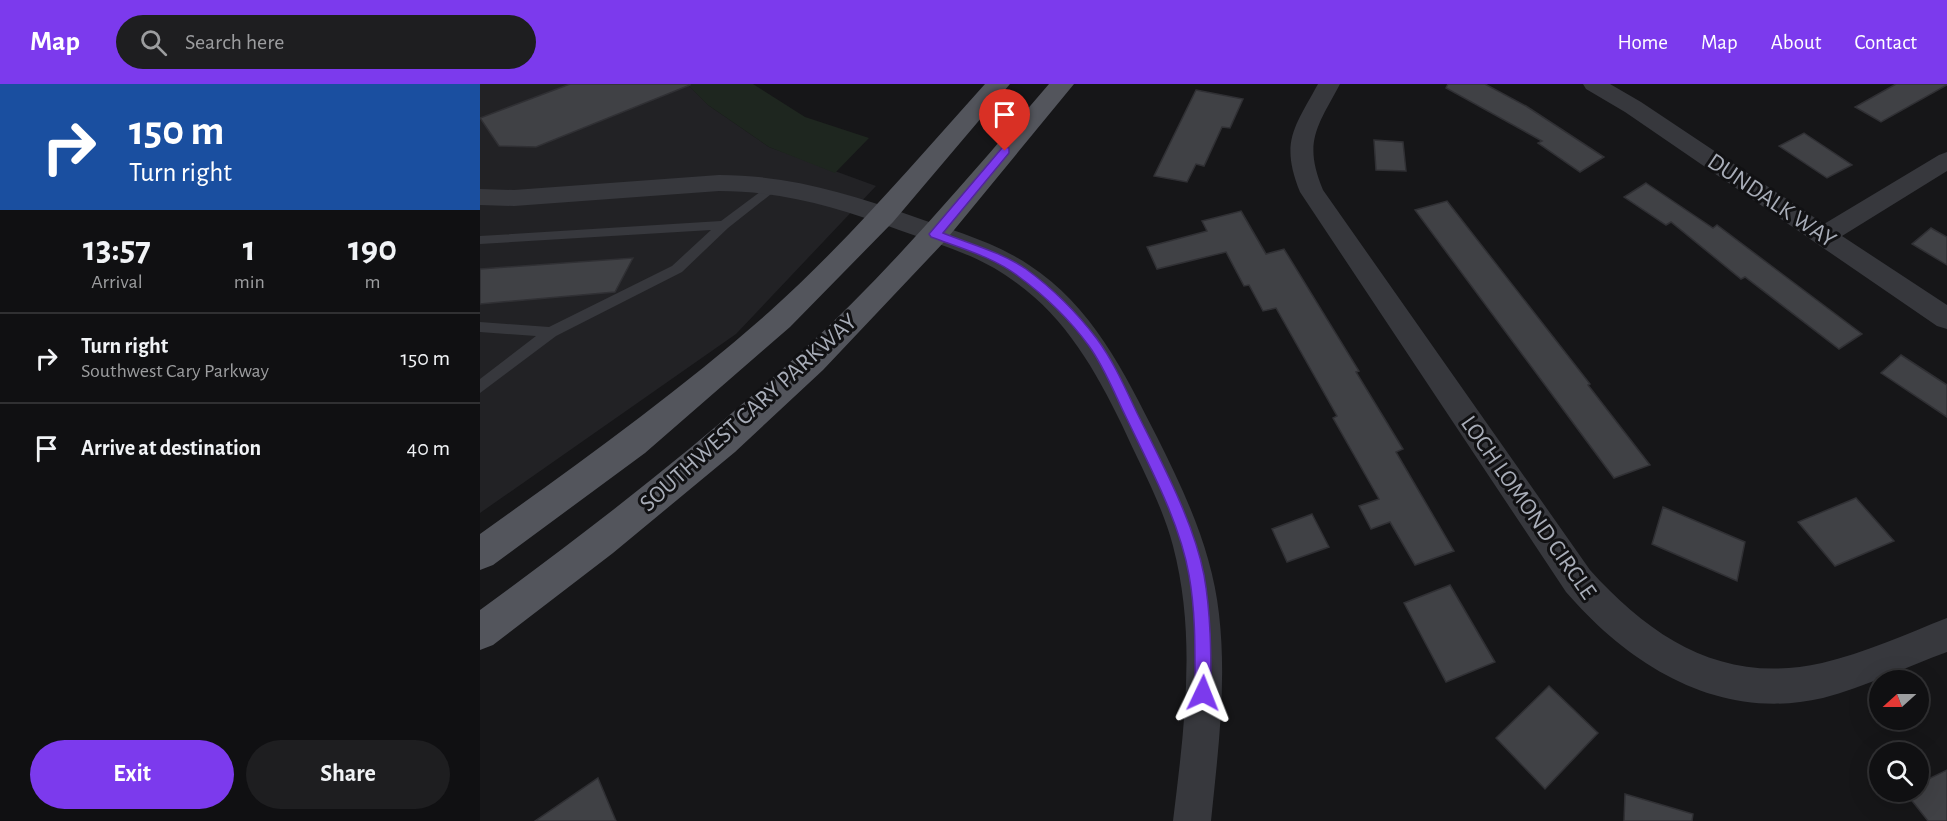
<!DOCTYPE html>
<html lang="en">
<head>
<meta charset="utf-8">
<style>
	:root { --surface:#101012; --page:#1e1e20; --text:#f1f3f6; --muted:#9c9d9f; --line:#303032; --accent:#7c3aed }
	body { margin:0; font-family:"Alegreya Sans",sans-serif; background:var(--page); color:var(--text); height:100vh; display:flex; flex-direction:column; font-size:22px; white-space:nowrap }
	* { box-sizing:border-box; margin:0 }
	p { font-size:20px; color:var(--muted) }
	.icon { flex:none; width:33px; height:33px; fill:none; stroke:currentColor; stroke-width:2; stroke-linecap:round; stroke-linejoin:round }
	.map { position:relative; flex:1; overflow:hidden }
	.sheet { display:flex; flex-direction:column; background:var(--surface); width:480px }
	.sheet>* { flex:none }
	.hud { background:#1a4fa0; color:#fff; overflow:hidden }
	.needle { width:39px; rotate:249deg }
	.controls { position:absolute; left:1389px; top:586px; display:grid; gap:12px }
	.controls a { display:grid; place-items:center; width:60px; height:60px; border-radius:50%; background:var(--surface); box-shadow:0 6px 24px #0002,0 0 0 2px var(--line); font-size:30px }
	.pin { position:absolute; display:grid; place-items:center; width:51px; height:51px; color:#fff; margin:-62px -26px; border-radius:50% 50% 50% 0; rotate:-45deg; box-shadow:0 0 6px #0007 }
	.pin .icon { rotate:45deg }
	.me { position:absolute; width:66px; margin:-33px; rotate:2deg; stroke-linejoin:round; filter:drop-shadow(0 0 4px #0008) }
	.turn { display:flex; align-items:center; gap:21px; height:126px; padding:0 30px; font-size:27px }
	.turn .icon { width:78px; height:78px; stroke-width:2.5 }
	.turn b { display:block; font-size:42px; line-height:51px }
	.eta { display:flex; justify-content:space-evenly; align-items:center; height:102px; text-align:center }
	.eta b { font-size:36px; font-weight:700; line-height:42px }
	.cta { display:flex; gap:12px; margin-top:auto; padding:12px 30px }
	.cta a { flex:1; height:69px; border-radius:36px; background:var(--accent); color:#fff; font-size:24px; font-weight:700; line-height:69px; text-align:center }
	.cta a+a { background:var(--page); color:var(--text) }
	ul { padding:0; list-style:none }
	li { display:flex; align-items:center; gap:18px; height:90px; padding:0 30px; border-top:2px solid var(--line) }
	li div { flex:1 }
	li b { display:block; font-size:22px }
	li em { font-style:normal }
	header { display:flex; align-items:center; gap:36px; box-sizing:border-box; height:84px; padding:0 30px; background:var(--accent); color:#fff }
	header strong { font-size:28px }
	nav { display:flex; gap:33px; margin-inline-start:auto; font-size:21px }
	.search { width:420px; height:54px; background:var(--page); display:flex; align-items:center; gap:15px; box-sizing:border-box; padding:0 21px; border-radius:33px; color:var(--muted); font-size:22px }
	main { display:flex; flex:1; min-height:0 }
	.map>svg:first-child { display:block }
	.built { fill:#222225 }
	.green { fill:#1e261f }
	.building { fill:#404145; stroke:#303034; stroke-width:1.5 }
	.lines { fill:none; stroke-linecap:round; stroke-linejoin:round }
	.lane { fill:#37383d; fill-rule:evenodd }
	.street { fill:#37383d; fill-rule:evenodd }
	.primary { fill:#53555c; fill-rule:evenodd }
	.route { fill:#7c3aed; stroke:#51269a; stroke-width:1.5 }
	.labels { text-anchor:middle; stroke-width:6; stroke-linejoin:round; paint-order:stroke }
	.street-label { font-size:24px; fill:#a8adb8; stroke:#111113 }
</style>
</head>
<body>
<header>
<strong>Map</strong>
<div class="search"><svg class="icon" aria-label="search" viewBox="0 0 24 24"><circle cx="10" cy="10" r="6"/><path d="M15 15l6 6"/></svg>Search here</div>
<nav><a>Home</a><a>Map</a><a>About</a><a>Contact</a></nav>
</header>
<main>
<section class="sheet">
<div class="hud">
<div class="turn"><svg class="icon" aria-label="right" viewBox="0 0 24 24"><path d="M7 20v-9h11M14 6l5 5-5 5"/></svg><div><b>150 m</b>Turn right</div></div>
</div>
<div class="eta">
<div><b>13:57</b><p>Arrival</p></div>
<div><b>1</b><p>min</p></div>
<div><b>190</b><p>m</p></div>
</div>
<ul>
<li><svg class="icon" aria-label="right" viewBox="0 0 24 24"><path d="M7 20v-9h11M14 6l5 5-5 5"/></svg><div><b>Turn right</b><p>Southwest Cary Parkway</p></div><em>150 m</em></li>
<li><svg class="icon" aria-label="arrive" viewBox="0 0 24 24"><path d="M6 21V4h12l-3 4 3 4H6"/></svg><div><b>Arrive at destination</b></div><em>40 m</em></li>
</ul>
<div class="cta"><a>Exit</a><a>Share</a></div>
</section>
<div class="map">
<svg width="1467" height="737" viewBox="0 0 1467 737">
	<rect width="100%" height="100%" fill="#161618"/>
	<polygon class="built" points="0,0 207,0 228,21 289,63 396,102 256,250 0,429"/>
	<polygon class="green" points="207,0 273,0 325,33 389,54 355,89 289,63 228,21"/>
	<g class="building">
		<polygon points="90,0 210,0 210,1 56,63 19,62 0,34"/>
		<polygon points="968,0 1005,0 1046,22 1124,73 1100,88 1058,59 1062,57 966,4"/>
		<polygon points="1416,0 1467,0 1467,1 1401,38 1375,23"/>
		<polygon points="716,6 763,15 750,44 742,43 724,82 716,80 707,98 674,92"/>
		<polygon points="1324,49 1372,81 1347,94 1299,62"/>
		<polygon points="894,56 923,58 926,87 896,86"/>
		<polygon points="1166,99 1233,144 1237,141 1382,250 1359,265 1265,193 1261,195 1191,138 1186,141 1144,113"/>
		<polygon points="967,117 1110,300 1108,301 1170,381 1134,394 935,126"/>
		<polygon points="761,127 786,170 804,165 879,287 876,288 923,365 916,368 974,467 935,481 910,438 891,445 879,422 899,415 853,334 857,332 796,224 783,227 769,201 764,202 746,168 677,185 667,163 727,147 722,137"/>
		<polygon points="1451,144 1467,153 1467,181 1432,160"/>
		<polygon points="153,174 135,208 0,220 0,185"/>
		<polygon points="1421,271 1467,301 1467,333 1401,289"/>
		<polygon points="1376,414 1414,457 1355,482 1318,438"/>
		<polygon points="1183,423 1265,458 1257,497 1172,460"/>
		<polygon points="832,430 849,463 807,478 792,445"/>
		<polygon points="970,501 1015,578 966,598 924,519"/>
		<polygon points="1069,602 1118,649 1065,705 1016,654"/>
		<polygon points="1467,686 1467,737 1448,737 1425,708 1438,708 1438,700"/>
		<polygon points="118,694 136,737 55,737"/>
		<polygon points="1145,710 1213,730 1212,737 1144,737"/>
	</g>
	<g class="lines">
		<polygon class="lane" points="296,96 302,100 300,103 248,144 202,188 76,252 0,309 0,295 56,252 0,248 0,238 69,243 192,182 231,146 0,160 0,152 241,137"/>
		<g class="street">
			<path d="M838,0H860C837,43 823,58 843,106L1110,486C1173,556 1245,601 1342,579C1385,569 1426,550 1467,534V568C1426,583 1385,603 1343,614C1240,638 1151,583 1086,508L820,108C800,58 814,44 838,0Z"/>
			<polygon points="1103,0 1130,0 1161,18 1344,140 1459,71 1467,68 1467,87 1362,152 1467,221 1467,245 1457,242 1145,28 1106,5"/>
			<path d="M239,91C306,91 369,109 432,132C471,146 513,157 549,181C612,222 644,288 677,353C705,409 732,466 739,530C747,599 738,668 731,737H693C704,646 717,553 693,462C682,420 660,381 642,341C615,285 584,231 531,195C498,171 458,160 419,146C360,124 303,107 239,107L34,122L0,121V105L34,106Z"/>
		</g>
		<g class="primary">
			<path d="M505,0H530L413,138L310,243L165,369L13,481L0,486V450C99,379 197,309 289,228C367,158 435,78 505,0Z"/>
			<path d="M569,0H594L465,157L343,286L255,368L133,469L13,561L0,566V526C111,445 218,362 319,270C410,187 489,93 569,0Z"/>
		</g>
	</g>
	<path class="route" d="M525,63L529,64V69L463,149C490,160 521,168 546,185C572,204 598,230 617,255C634,278 646,306 658,331C682,379 714,439 724,491C731,530 731,570 731,609L729,615L723,617L717,615L715,609C715,570 716,530 709,491C700,439 670,383 647,335C635,311 625,284 609,262C590,236 564,211 538,192C513,173 480,164 451,153L449,150L522,64Z"/>
	<g class="labels">
		<g class="street-label">
			<text transform="translate(1292 116) rotate(34)" y="8">DUNDALK WAY</text>
			<text transform="translate(268 328) rotate(-42)" y="8">SOUTHWEST CARY PARKWAY</text>
			<text transform="translate(1049 423) rotate(55)" y="8">LOCH LOMOND CIRCLE</text>
		</g>
	</g>
</svg>
<div class="controls">
<a><svg class="needle" viewBox="-14 -14 28 28"><path d="M0-13l5 13h-10z" fill="#e53935"/><path d="M0 13l5-13h-10z" fill="#9c9d9f"/></svg></a>
<a><svg class="icon" aria-label="search" viewBox="0 0 24 24"><circle cx="10" cy="10" r="6"/><path d="M15 15l6 6"/></svg></a>
</div>
<div class="pin" style="left:525px;top:67px;background:#d93025"><svg class="icon" aria-label="arrive" viewBox="0 0 24 24"><path d="M6 21V4h12l-3 4 3 4H6"/></svg></div>
<svg class="me" style="left:723px;top:609px" viewBox="-20 -20 40 40"><path d="M0-17L14 15 0 8-14 15z" fill="#7c3aed" stroke="#fff" stroke-width="4"/></svg>
</div>
</main>
</body>
</html>
